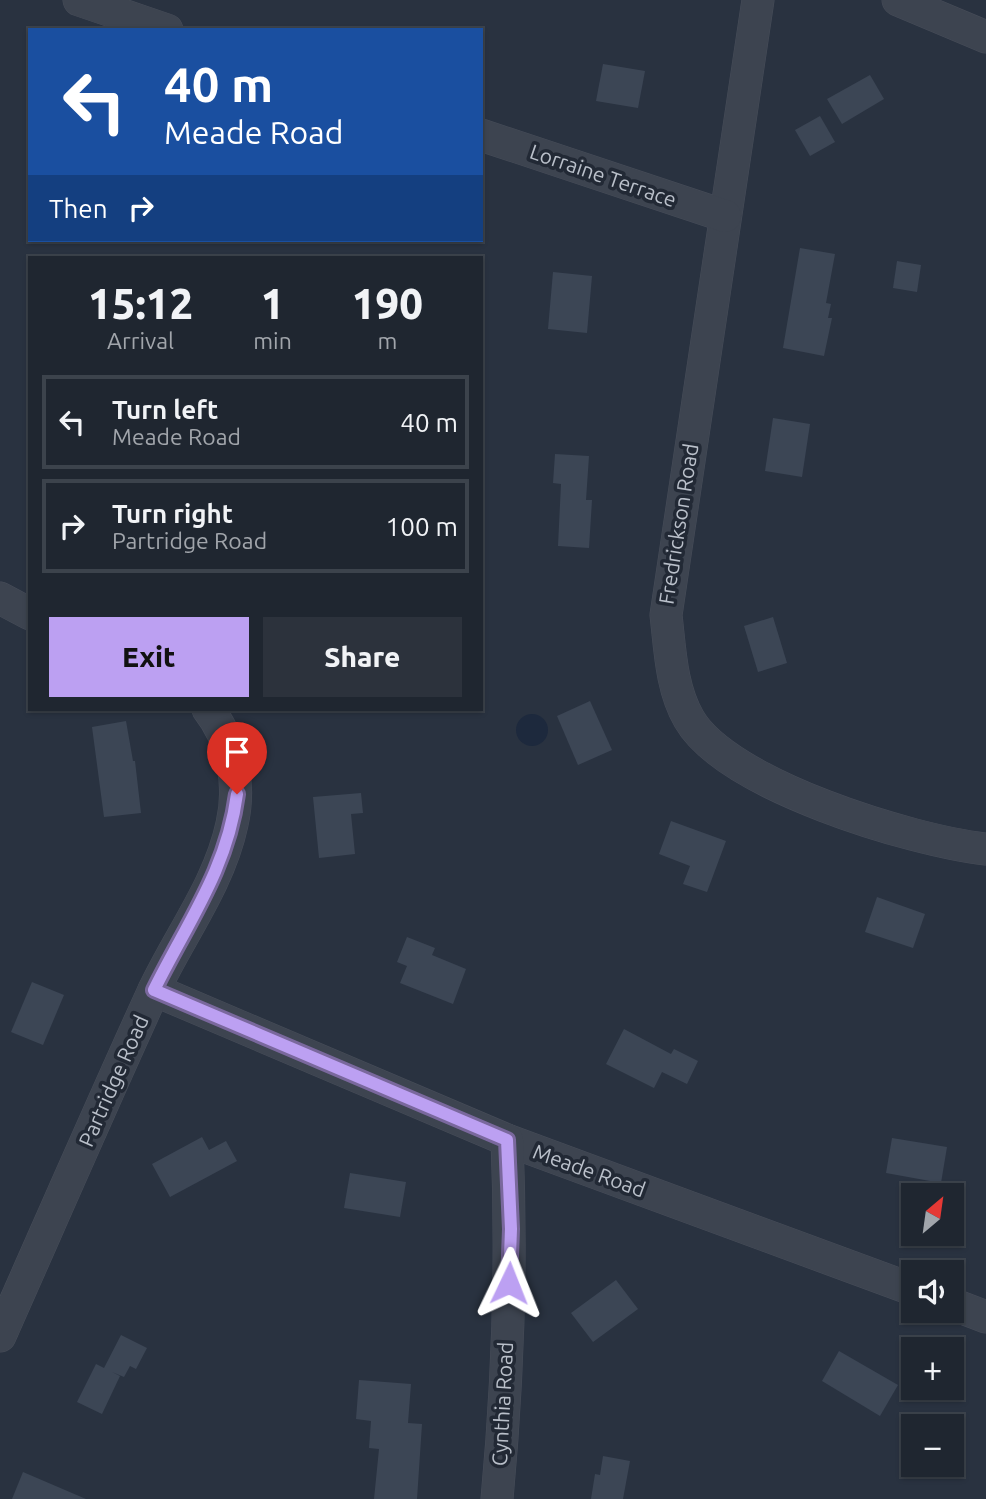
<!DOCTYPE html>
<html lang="en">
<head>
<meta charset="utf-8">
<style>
	:root { --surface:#1f2630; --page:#2c323c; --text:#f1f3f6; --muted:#a1a5ab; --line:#3c434c; --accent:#bca0f2 }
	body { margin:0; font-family:Ubuntu,sans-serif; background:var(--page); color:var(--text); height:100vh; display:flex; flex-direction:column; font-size:26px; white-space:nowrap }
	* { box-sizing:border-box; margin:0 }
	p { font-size:23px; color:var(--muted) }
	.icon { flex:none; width:38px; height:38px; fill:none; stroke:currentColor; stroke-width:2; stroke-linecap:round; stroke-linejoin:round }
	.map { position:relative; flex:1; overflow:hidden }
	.panel { position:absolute; left:28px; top:256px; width:455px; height:455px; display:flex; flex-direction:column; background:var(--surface); border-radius:0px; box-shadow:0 2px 5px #0004,0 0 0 2px var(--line) }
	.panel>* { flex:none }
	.banner { position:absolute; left:28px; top:28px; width:455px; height:214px; border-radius:0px; box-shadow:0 2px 5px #0004,0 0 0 2px var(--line); background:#1a4fa0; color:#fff; overflow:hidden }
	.needle { width:46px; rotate:29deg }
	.fabs { position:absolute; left:901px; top:1183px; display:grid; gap:14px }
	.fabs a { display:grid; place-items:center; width:63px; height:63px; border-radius:0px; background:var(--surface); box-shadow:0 2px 5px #0004,0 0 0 2px var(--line); font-size:35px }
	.pin { position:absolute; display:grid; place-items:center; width:60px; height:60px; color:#fff; margin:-72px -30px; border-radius:50% 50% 50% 0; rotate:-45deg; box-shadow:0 0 7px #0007 }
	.pin .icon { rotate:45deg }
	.me { position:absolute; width:77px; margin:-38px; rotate:2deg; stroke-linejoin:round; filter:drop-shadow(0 0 5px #0008) }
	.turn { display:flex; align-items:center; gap:24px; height:147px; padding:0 21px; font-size:32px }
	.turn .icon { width:91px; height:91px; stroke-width:2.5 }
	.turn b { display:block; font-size:49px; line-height:60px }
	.then { display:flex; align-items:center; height:66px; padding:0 21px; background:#0003; gap:14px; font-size:26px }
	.eta { display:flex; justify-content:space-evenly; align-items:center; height:119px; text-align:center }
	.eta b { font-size:42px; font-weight:800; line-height:49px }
	.action { display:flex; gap:14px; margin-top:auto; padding:14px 21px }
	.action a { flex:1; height:80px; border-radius:0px; background:var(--accent); color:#111; font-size:28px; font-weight:800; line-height:80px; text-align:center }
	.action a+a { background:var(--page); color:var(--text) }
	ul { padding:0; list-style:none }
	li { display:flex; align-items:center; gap:21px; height:94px; margin:0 14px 10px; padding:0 7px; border:4px solid var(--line); border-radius:0px }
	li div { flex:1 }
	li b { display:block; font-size:26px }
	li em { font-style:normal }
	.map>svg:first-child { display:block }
	.water { fill:#1d293d }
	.building { fill:#3c4655 }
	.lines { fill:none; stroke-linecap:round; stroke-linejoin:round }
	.minor-casing { stroke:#474d59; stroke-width:33 }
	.minor { stroke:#3d4450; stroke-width:32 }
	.route-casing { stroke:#7a689d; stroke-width:18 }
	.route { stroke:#bca0f2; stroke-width:12 }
	.labels { text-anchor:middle; stroke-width:7; stroke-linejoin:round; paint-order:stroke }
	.street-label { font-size:21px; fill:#bac0ca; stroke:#222935 }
</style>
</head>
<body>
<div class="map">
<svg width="986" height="1499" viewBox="0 0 986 1499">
	<rect width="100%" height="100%" fill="#293240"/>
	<circle class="water" cx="532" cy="730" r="16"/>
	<g class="building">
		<polygon points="603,64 645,71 638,108 596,101"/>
		<polygon points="870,75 884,99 842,124 827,99"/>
		<polygon points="820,116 835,142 810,156 795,130"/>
		<polygon points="800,248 835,254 826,303 831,304 828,318 832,318 824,356 783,348"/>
		<polygon points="897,261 921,265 917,292 893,288"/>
		<polygon points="553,272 592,276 587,333 548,329"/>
		<polygon points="773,418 810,424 802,477 765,471"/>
		<polygon points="555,454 589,456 586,500 592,500 589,548 558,546 561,484 553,483"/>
		<polygon points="773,617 787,663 758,672 744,626"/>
		<polygon points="590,701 612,750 578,765 557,716"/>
		<polygon points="126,721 133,761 135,761 141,813 104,817 92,727"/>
		<polygon points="361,793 363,813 351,814 355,854 319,858 313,797"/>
		<polygon points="671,821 726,841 707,892 683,884 690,866 659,854"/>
		<polygon points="877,897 925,914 913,948 865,932"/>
		<polygon points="407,937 435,948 432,955 466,969 453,1004 400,983 407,966 397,962"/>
		<polygon points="32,982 64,995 43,1045 11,1032"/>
		<polygon points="624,1029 671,1054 674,1049 698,1061 687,1084 662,1072 654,1088 606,1064"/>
		<polygon points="202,1137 209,1150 226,1141 237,1161 170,1197 152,1164"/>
		<polygon points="892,1138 947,1147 941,1183 886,1173"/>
		<polygon points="350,1173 406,1182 400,1217 344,1208"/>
		<polygon points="616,1280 638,1309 593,1342 571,1313"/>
		<polygon points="121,1335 147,1348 136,1369 130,1366 124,1377 112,1372 120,1376 102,1414 77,1402 96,1364 104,1368"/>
		<polygon points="839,1351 898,1385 880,1416 822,1381"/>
		<polygon points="359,1380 411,1384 408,1423 422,1424 417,1499 374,1499 379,1449 369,1448 371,1421 356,1419"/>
		<polygon points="603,1456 630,1461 623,1499 591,1499 595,1474 600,1475"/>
		<polygon points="23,1472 86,1499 12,1499"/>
	</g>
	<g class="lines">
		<defs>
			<g id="minor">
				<polyline points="79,0 167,30"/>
				<path d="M758,0L666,615C670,649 671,688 689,719C727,785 912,841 986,849"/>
				<polyline points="898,0 986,37"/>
				<polyline points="481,135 725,216"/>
				<polyline points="0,598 30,614"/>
				<polyline points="154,990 507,1140 914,1290"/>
				<polyline points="952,1304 986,1317"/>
				<path d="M0,1336C51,1221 101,1106 153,992C179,936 219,885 232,824C241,785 233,741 208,709"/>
				<path d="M497,1499C508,1380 512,1260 507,1140"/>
			</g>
		</defs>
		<use href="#minor" class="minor-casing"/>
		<use href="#minor" class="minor"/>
	</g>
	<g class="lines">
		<defs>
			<path id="route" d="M237,794C227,870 187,923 154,990L507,1140L511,1229L509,1283"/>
		</defs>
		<use href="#route" class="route-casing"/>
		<use href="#route" class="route"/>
	</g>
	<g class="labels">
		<g class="street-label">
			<text transform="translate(603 176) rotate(19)" y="7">Lorraine Terrace</text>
			<text transform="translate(679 524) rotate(-81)" y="7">Fredrickson Road</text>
			<text transform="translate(114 1081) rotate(-66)" y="7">Partridge Road</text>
			<text transform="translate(589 1171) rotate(20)" y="7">Meade Road</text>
			<text transform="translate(503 1404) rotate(-87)" y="7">Cynthia Road</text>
		</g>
	</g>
</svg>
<div class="fabs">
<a><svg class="needle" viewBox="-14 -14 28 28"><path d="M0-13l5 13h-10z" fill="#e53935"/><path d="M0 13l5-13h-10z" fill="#a1a5ab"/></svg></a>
<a><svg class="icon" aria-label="sound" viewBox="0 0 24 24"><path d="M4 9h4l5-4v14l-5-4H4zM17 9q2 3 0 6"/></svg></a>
<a>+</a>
<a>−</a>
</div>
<div class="pin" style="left:237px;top:794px;background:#d93025"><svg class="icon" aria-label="arrive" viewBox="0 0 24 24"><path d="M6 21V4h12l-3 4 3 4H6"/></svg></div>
<svg class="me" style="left:509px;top:1283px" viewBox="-20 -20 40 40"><path d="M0-17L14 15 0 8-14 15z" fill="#bca0f2" stroke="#fff" stroke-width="4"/></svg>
<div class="banner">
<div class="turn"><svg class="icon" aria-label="left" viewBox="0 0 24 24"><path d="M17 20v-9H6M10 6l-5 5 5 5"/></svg><div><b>40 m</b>Meade Road</div></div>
<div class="then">Then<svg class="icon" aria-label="right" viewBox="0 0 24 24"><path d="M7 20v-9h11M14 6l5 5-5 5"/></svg></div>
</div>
<section class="panel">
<div class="eta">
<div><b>15:12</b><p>Arrival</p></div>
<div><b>1</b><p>min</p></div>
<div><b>190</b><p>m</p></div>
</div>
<ul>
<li><svg class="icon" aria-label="left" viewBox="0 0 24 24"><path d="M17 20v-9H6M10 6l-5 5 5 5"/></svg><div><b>Turn left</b><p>Meade Road</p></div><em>40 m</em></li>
<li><svg class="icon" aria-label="right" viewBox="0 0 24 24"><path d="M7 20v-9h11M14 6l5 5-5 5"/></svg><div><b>Turn right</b><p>Partridge Road</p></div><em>100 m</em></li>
</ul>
<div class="action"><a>Exit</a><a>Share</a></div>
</section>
</div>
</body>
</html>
